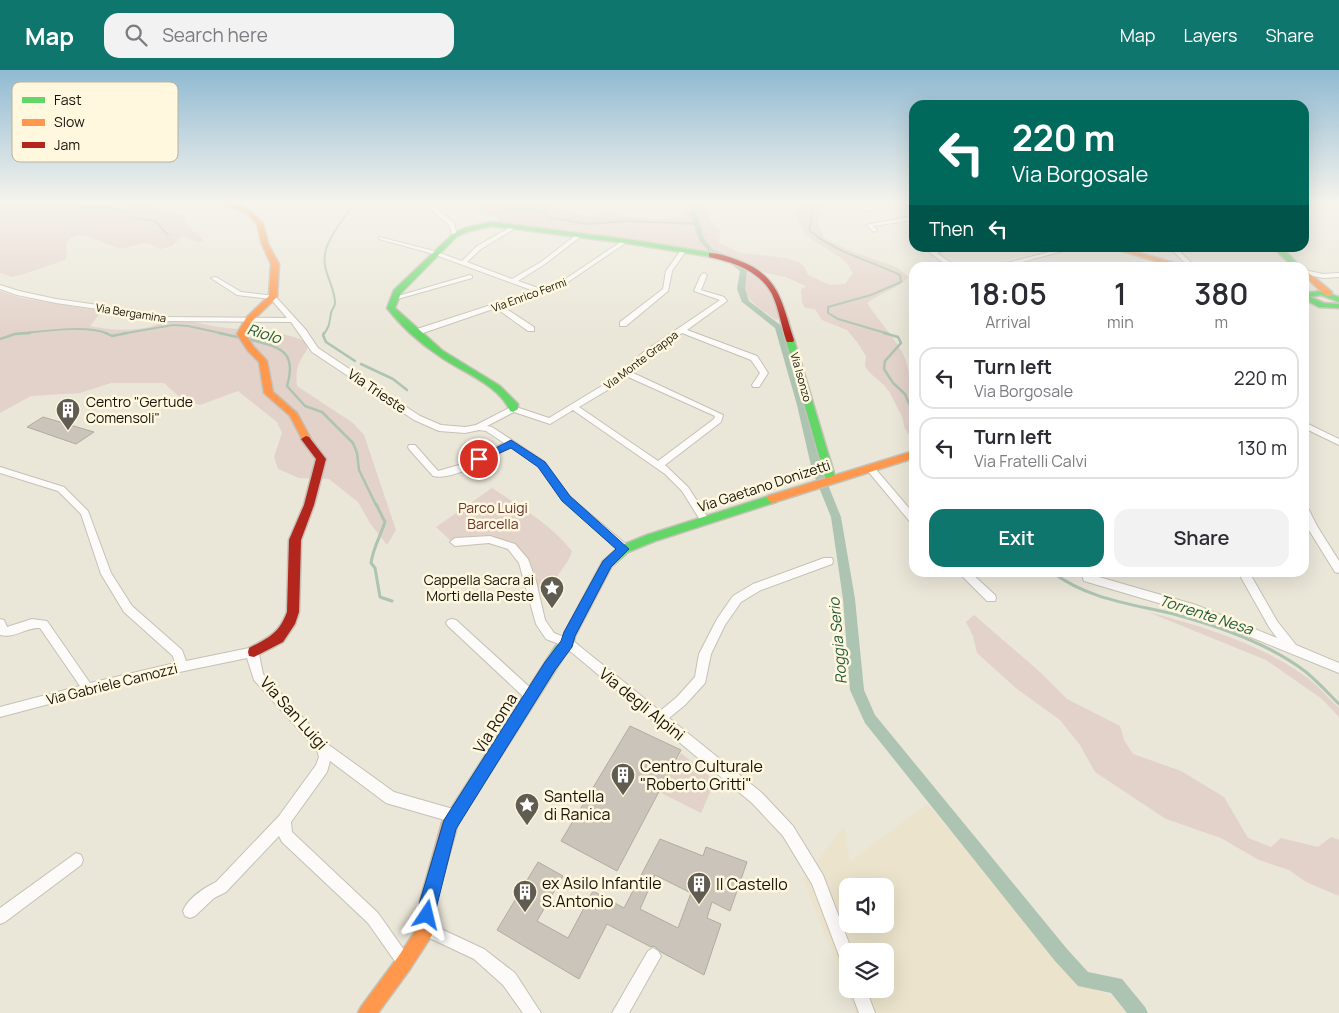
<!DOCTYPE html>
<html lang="en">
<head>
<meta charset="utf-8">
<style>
	:root { --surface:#fff; --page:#f2f2f3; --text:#2b2b33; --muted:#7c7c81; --line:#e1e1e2; --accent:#0f766e }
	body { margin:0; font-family:Manrope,sans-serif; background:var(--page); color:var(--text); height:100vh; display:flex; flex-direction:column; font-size:19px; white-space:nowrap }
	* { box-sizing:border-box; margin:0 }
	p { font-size:16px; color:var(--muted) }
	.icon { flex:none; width:28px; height:28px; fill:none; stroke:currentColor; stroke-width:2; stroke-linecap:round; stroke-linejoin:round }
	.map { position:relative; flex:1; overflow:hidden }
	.drawer { position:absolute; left:909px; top:192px; width:400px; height:315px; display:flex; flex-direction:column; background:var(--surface); border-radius:15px; box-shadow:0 5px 20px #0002 }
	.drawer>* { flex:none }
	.guide { position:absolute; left:909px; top:30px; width:400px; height:152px; border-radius:15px; box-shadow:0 5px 20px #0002; background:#00695c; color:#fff; overflow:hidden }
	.fabs { position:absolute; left:839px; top:808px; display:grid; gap:10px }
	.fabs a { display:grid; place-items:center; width:55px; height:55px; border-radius:10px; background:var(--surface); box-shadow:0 5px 20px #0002; font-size:25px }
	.pin { position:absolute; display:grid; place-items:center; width:42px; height:42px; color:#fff; margin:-21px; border:2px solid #fff; border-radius:50%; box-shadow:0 1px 5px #0007 }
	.me { position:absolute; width:55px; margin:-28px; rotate:10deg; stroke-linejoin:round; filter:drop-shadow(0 0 4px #0008) }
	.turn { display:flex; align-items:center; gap:18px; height:105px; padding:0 20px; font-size:22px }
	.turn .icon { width:65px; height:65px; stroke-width:2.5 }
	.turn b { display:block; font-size:35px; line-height:42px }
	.then { display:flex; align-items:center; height:48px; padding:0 20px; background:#0003; gap:10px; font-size:19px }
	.eta { display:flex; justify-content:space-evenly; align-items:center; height:85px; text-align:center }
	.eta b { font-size:30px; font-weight:600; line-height:35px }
	.action { display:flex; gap:10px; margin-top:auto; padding:10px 20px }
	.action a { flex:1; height:58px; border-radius:15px; background:var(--accent); color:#fff; font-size:20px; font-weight:600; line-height:58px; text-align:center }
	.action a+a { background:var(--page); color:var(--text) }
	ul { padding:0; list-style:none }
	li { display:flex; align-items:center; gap:15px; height:62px; margin:0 10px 8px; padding:0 10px; border:2px solid var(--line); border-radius:15px }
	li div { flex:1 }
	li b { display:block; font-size:19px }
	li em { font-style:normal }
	header { display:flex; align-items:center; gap:30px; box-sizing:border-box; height:70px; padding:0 25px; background:var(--accent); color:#fff }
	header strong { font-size:24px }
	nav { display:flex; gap:28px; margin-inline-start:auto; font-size:18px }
	.search { width:350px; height:45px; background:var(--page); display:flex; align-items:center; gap:12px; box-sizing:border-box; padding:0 18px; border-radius:15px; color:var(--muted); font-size:19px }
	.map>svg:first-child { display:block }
	.built { fill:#ebe3cb; fill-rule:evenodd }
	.green { fill:#e3d2ca }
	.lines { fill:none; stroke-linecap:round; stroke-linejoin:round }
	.stream-far2 { stroke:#adc4b2; stroke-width:2 }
	.stream-far1 { stroke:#adc4b2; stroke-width:2.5 }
	.stream { stroke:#adc4b2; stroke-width:3 }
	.canal { fill:#adc4b2; fill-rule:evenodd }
	.building { fill:#cac4ba; stroke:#b1aba2; fill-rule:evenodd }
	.street-casing { stroke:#c4c1b6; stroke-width:2 }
	.fast-casing { stroke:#c4c1b6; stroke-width:3 }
	.slow-casing { stroke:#c4c1b6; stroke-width:3 }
	.jam-casing { stroke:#c4c1b6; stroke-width:3 }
	.street { fill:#fcfbf9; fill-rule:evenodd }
	.fast { fill:#63d668; fill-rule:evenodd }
	.slow { fill:#ff974d; fill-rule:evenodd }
	.jam { fill:#b3261e; fill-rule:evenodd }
	.route { fill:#1a73e8; stroke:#114b97 }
	.labels { text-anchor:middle; stroke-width:5; stroke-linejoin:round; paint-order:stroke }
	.far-street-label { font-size:11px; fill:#15120a; stroke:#fff7de }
	.street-label { font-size:14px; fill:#15120a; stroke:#fff7de }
	.poi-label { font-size:14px; fill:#15120a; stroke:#fff7de; text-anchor:start }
	.park-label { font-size:14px; fill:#693431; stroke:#fff7de }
	.water-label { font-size:15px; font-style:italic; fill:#215a3f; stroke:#fff7de }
	.near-street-label { font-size:16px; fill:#15120a; stroke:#fff7de }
	.near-poi-label { font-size:16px; fill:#15120a; stroke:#fff7de; text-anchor:start }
	.key { fill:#fff7de; stroke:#b9b29e; stroke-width:1 }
	.key-label { font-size:14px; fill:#15120a }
</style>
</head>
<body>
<header>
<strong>Map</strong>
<div class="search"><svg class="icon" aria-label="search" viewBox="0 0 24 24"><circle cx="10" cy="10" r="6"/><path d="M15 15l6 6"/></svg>Search here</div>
<nav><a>Map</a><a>Layers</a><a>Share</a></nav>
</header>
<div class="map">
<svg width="1339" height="943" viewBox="0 0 1339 943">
	<rect width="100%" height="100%" fill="#eae6d8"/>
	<path class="built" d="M927,734L1083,916L1112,926L1126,943H856L803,808L844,757L850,792ZM848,816H885V854H848ZM848,881H885V919H848Z"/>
	<g class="green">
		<path d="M0,132H76L80,134L126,138L138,135H152L159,139L183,145L186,155L202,168L203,172H196L182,166L173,176L160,179C142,166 136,179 120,178C101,176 82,154 66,173L67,185L65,190L24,204L12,207L0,203Z"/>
		<path d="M499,132C515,135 531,132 547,132L553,138L568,140L586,146H598L604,141L611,139C621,152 666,149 682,148L681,144L690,132H708L706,134L709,149L720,161L719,173L741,183L786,188L799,192L804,196L808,205L830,215L845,214L853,203L844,190L805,165L795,144L797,132H822L818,153L824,168L853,182L896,197L909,207C896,220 881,222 867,233C878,250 892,264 902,282C908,292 907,303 914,312V372L905,359L902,347L890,323L884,315L870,303L865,296L866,286L857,272L847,260L822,250L815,239L805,238L802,233L801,220L806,216L785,207L766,203L734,188L515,153H498L499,148L476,140L477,136Z"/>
		<path d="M747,202C768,209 773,229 779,249L776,250C760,238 735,226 747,202Z"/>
		<path d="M0,221L21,228L102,241L90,256C107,260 126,261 144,258C153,257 161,252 170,251C190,249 207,256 227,258C255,261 280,260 307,272V280C298,292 295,301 297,316L353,353L364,365L396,460L387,475L370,453L358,432L329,409L299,408L278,399L274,387L282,363L277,352L238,321L200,335L183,330L164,313H111L80,323L31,326L0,343Z"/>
		<path d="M492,418C521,437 550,454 572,481L569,489L546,523L539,522C533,504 527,489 514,474L461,468L450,470L436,457Z"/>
		<path d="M1148,542C1201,556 1256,572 1302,604C1316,613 1327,627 1339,638V647L1322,629L1266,590Z"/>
		<polygon points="974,545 1040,602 1067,629 1120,656 1124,670 1133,684 1181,701 1224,727 1248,768 1271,777 1281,768 1318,777 1331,767 1339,770 1339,826 1306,812 1289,800 1259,790 1221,768 1166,749 1095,702 1080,675 1060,650 1017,619 977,583 973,566 966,552"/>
		<polygon points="681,683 715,711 701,743 659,722"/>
	</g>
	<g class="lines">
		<g class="stream-far2">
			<path d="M477,132C486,134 495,138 504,139C519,140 538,135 549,148L588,154L627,151L697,154"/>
			<path d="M815,132L809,160C836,183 869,190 900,205L901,212L871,225L828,237V243L838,249L889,264"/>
			<polyline points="0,134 13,132 31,135 57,132 81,137 118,139 134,148 155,151 168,165 165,162"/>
			<path d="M14,264C38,262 88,254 108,264"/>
			<polyline points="121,264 173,255 188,256 225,264"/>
			<path d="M324,264C330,255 329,254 331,243C332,239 335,237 335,233C335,216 322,202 325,184C328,166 345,147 356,132"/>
		</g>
		<g class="stream-far1">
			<polyline points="106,263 112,266 127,263"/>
			<polyline points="219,263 242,268"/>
			<polyline points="324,263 323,265 326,272 355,291"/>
			<polyline points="884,263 898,267 901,273 885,291 884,299 893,313 905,324 914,345"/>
			<polyline points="0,269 15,264 30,263"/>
			<path d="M248,269C278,277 298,279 287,316L305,336L322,342L353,373L357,383L359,400L376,435"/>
			<polyline points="361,294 393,309 407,320"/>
		</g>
		<g class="stream">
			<path d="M376,434L385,452C380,467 373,478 371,493L375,498L380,527L392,531"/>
			<path d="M1052,502C1089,530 1134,534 1177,545C1221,557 1270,574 1306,602C1318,612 1328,623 1339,634"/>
		</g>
		<polygon class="canal" points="695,132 701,132 696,142 704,168 712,179 736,189 747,199 745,219 749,231 783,257 807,335 822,400 841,447 855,529 864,620 875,645 1067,879 1088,902 1122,909 1145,937 1148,943 1127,943 1111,923 1078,916 1055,891 865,653 850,620 843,529 831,447 812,400 797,335 775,258 742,232 737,219 740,201 730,193 708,181 698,168 690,142"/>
	</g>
	<g class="building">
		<polygon points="43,347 94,362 76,374 27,357"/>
		<polygon points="630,656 681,680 617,801 561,771"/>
		<path d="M660,769L703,786L706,777L747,792L730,841L712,832L707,848L721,854L704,905L661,882L654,876L651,877L607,854L579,909L497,860L538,792L563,806L537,851L568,868L593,821L624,838ZM655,805L691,823L678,858L640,839Z"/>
	</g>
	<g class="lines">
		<defs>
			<g id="street">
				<polygon points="376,132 384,132 367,139 362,138"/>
				<polygon points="422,132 429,132 454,153 457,166 453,166 449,155"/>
				<path d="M550,132H570C566,135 554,135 550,132Z"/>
				<polygon points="889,132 900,132 860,142 857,140"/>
				<polygon points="914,146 914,150 873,156 877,160 874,162 866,155"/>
				<polygon points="514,155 519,156 481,179 467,192 512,209 541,192 576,165 580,165 580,167 545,194 518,211 541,219 558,214 622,171 627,172 562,216 545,223 502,236 534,257 534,261 528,261 496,238 420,264 414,264 414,260 534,221 430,183 379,169 379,167 434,181 462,191 477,176"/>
				<polygon points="942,178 950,178 937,183 958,198 950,198 929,182"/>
				<polygon points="1065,178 1074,178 1000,198 987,198"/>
				<polygon points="1170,178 1176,178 1197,198 1190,198"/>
				<polygon points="681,180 686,181 672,201 668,221 626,256 620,256 620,252 663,219 666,201"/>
				<polygon points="1304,200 1323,204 1339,203 1339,207 1323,208 1304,204"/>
				<path d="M704,203L707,205L701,220L724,227L727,231L687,260L757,286L768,303L759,317H753L752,315L760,303L751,290L682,263L651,285L631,302L723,345L721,352L665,395L688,417L710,451L708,453H702L682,421L665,404L573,340L550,354L514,342L487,356L492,357L545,392L569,426L628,476L629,479L624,483L620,482L563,430L539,396L510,377C492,387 454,411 433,406L409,379L408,377L409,375H415L438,401L459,395L504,373L486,361L479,360L465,363L439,361L414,350L312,282L291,252L165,251L140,245L56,233L17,225L0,219V215L19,221L56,229L140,241L165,247L287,248L271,229L237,225L211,208L216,207L241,222L275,226L306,260L318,278L420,346L441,355L465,357L476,355L513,336L549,348L610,311L645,281L720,230L694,221L701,205ZM626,306L715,346L714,349L658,391L579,337L616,315Z"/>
				<polygon points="470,205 472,206 472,208 394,230 391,228"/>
				<polygon points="1304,352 1339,369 1339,375 1304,358"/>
				<polygon points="870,395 873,396 914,444 914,454 911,453 867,400 865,398 867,396"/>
				<path d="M0,397L64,417L88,441L111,503L132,536L182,580L186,591L254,577L258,579L263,604L326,673L394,722L460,741L462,746L460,751L455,753L386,733L330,691L327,702L291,752L292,762L378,843L409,887L412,892L409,897L404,900L399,897L368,853L282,772L279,766L226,822L214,828L195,846L190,848L185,846L183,841C188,828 204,818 216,812L279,746L316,695L319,687L317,680L254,610L247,588L136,611L0,647V637L80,616L40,558C26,557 14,569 0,565V549L4,550L7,557L32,549L47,551L90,613L175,593L173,586L124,542L101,504L81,444L58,421L0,403Z"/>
				<polygon points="1304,435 1307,436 1317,456 1339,491 1339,503 1335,502 1307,457 1304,449"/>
				<polygon points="490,466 515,474 528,489 536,511 545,550 554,563 572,570 660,641 677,627 695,607 699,584 717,549 733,526 753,514 824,488 832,488 833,491 832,494 761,520 741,532 725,555 711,584 705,613 685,635 669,648 762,723 793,756 823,805 852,881 848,881 848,898 843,896 812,814 783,766 752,733 564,576 546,569 536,554 519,493 508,479 489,473 455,476 450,472 455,468"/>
				<polygon points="958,502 970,502 995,525 996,528 995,531 987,531"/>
				<polygon points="1081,502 1091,502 1092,505 1196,535 1277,568 1269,557 1238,502 1249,502 1277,551 1296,575 1339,593 1339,603 1189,542 1084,511"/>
				<polygon points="452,549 456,550 535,622 537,626 535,630 531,631 527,630 448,556 446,553 448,550"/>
				<polygon points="76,783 81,785 83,790 81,795 5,852 0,854 0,838"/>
				<polygon points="426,852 484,879 515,903 541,943 523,943 503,915 474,889 421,864 419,859 421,854"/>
				<polygon points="653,878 658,881 661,886 629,943 612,943 648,881"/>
				<polygon points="850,919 866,919 875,943 859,943"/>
			</g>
			<g id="fast">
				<path d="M492,152L632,170L712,183L716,185L712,187L632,174L492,156L469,161L457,166L401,223L395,238L443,281L500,316L518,334V339L513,342L510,341C499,314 461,302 438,285C420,273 400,255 387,238L394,220L453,164L465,158Z"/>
				<polygon points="1274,178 1282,178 1302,198 1294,198"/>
				<polygon points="1322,221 1339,227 1339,232 1321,225 1310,227 1324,233 1339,234 1339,238 1319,237 1304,229 1304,223"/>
				<polygon points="790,267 794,270 836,410 835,412 827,412 826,410 786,270"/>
				<polygon points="772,425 777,429 776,432 655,471 628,482 611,497 575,566 572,577 565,585 455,758 450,761 445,758 442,753 445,748 555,577 562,571 565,562 603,491 620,476 647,465"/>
			</g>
			<g id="slow">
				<polygon points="218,132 238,135 252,142 263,154 268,174 279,194 277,227 252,251 245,264 254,277 267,291 273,322 297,343 311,369 309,371 303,371 290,346 264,323 259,292 248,281 237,264 246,248 269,226 271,194 262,174 257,154 248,144"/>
				<polygon points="1112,178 1122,178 1192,198 1179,198"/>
				<polygon points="1304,199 1332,222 1332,226 1326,226 1304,205"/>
				<polygon points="914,381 914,388 772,433 767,429 768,426"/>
				<polygon points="450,745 455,748 458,753 436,831 434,859 432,865 410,899 378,943 358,943 361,937 398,887 418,857 420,831 442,753 445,748"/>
			</g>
			<g id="jam">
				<path d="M709,183C719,183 730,187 740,191C780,206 782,234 794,270L793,272H787L786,270C781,255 779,239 772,224C760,201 733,192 709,187Z"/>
				<path d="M306,366L309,367L326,389L314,435L301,470L299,542L295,554L283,572L254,587L249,586L248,582L249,578C268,568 279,564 287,542L289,470L304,435L316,389L301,369Z"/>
			</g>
		</defs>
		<use href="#street" class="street-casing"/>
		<use href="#fast" class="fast-casing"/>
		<use href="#slow" class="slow-casing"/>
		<use href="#jam" class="jam-casing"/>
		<use href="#street" class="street"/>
		<use href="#fast" class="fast"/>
		<use href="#slow" class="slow"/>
		<use href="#jam" class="jam"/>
	</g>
	<linearGradient id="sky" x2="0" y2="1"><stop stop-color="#90bad2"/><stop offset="0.5" stop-color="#f6f4ed"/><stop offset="1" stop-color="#f6f4ed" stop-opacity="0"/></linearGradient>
	<rect width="1339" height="264" fill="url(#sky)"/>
	<polygon class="route" points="511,370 545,392 570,426 629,479 611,497 575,566 572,577 555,600 456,759 433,851 427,853 421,851 418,845 420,831 444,750 545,592 561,571 564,562 603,491 616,479 562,431 538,397 511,378 482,391 479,392 474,389"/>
	<defs>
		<symbol id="building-pin" viewBox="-11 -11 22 30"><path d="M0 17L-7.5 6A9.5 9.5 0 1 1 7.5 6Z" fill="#605c52" stroke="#fff7de"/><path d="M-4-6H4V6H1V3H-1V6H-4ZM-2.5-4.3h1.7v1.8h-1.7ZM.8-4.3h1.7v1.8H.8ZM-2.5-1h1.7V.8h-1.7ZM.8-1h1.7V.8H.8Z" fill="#fff"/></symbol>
		<symbol id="sight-pin" viewBox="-11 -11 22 30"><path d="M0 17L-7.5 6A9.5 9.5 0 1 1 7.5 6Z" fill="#605c52" stroke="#fff7de"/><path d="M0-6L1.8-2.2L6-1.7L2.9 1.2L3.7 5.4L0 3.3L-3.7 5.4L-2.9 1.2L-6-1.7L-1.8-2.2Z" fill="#fff"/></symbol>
	</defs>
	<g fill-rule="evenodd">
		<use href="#building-pin" x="54" y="326" width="28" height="38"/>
		<use href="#sight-pin" x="538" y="504" width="28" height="38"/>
		<use href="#building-pin" x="609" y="691" width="28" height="38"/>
		<use href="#sight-pin" x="513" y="721" width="28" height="38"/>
		<use href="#building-pin" x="685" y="800" width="28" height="38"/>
		<use href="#building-pin" x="511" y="808" width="28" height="38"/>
	</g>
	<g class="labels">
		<g class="far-street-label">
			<text transform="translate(529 225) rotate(-20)" y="4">Via Enrico Fermi</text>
			<text transform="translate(131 243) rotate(9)" y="4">Via Bergamina</text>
			<text transform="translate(641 290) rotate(-37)" y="4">Via Monte Grappa</text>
			<text transform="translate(801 307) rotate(74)" y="4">Via Isonzo</text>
		</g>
		<g class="street-label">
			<text transform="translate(377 321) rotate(34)" y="5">Via Trieste</text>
			<text transform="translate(764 416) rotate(-18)" y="5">Via Gaetano Donizetti</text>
			<text transform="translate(112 614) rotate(-14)" y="5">Via Gabriele Camozzi</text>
		</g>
		<g class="poi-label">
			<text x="86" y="337">Centro "Gertude<tspan x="86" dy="16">Comensoli"</tspan></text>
			<text x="534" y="515" text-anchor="end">Cappella Sacra ai<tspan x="534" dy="16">Morti della Peste</tspan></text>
		</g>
		<g class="park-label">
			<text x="493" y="443">Parco Luigi<tspan x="493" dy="16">Barcella</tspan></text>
		</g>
		<g class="water-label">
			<text transform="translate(264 264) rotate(17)" y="5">Riolo</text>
			<text transform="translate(1206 545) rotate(18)" y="5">Torrente Nesa</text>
			<text transform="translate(838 571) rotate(-95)" y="5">Roggia Serio</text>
		</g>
		<g class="near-street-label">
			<text transform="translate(642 634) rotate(39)" y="6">Via degli Alpini</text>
			<text transform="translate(294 643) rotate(48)" y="6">Via San Luigi</text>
			<text transform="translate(495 653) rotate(-58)" y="6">Via Roma</text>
		</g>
		<g class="near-poi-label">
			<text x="640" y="702">Centro Culturale<tspan x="640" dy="18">"Roberto Gritti"</tspan></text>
			<text x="544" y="732">Santella<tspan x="544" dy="18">di Ranica</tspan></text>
			<text x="542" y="819">ex Asilo Infantile<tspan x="542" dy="18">S.Antonio</tspan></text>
			<text x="716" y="820">Il Castello</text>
		</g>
	</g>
	<rect x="12" y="12" width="166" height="80" rx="8" class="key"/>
	<rect x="22" y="27" width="23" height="6" fill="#63d668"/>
	<rect x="22" y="49" width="23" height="7" fill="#ff974d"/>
	<rect x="22" y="72" width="23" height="6" fill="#b3261e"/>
	<g class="key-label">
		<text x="54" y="35">Fast</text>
		<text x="54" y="57">Slow</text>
		<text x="54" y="80">Jam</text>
	</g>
</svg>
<div class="fabs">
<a><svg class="icon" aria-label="sound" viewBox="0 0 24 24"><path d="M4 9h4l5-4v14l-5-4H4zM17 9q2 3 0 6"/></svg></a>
<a><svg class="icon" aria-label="layers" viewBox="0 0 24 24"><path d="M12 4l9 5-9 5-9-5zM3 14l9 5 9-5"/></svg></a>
</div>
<div class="pin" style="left:479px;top:389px;background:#d93025"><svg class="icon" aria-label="arrive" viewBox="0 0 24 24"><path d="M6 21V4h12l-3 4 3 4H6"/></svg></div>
<svg class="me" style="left:427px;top:845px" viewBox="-20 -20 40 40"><path d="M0-17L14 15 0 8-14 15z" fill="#1a73e8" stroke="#fff" stroke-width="4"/></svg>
<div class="guide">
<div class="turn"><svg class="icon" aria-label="left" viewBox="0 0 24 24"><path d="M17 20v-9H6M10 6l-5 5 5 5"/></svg><div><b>220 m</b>Via Borgosale</div></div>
<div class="then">Then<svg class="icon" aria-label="left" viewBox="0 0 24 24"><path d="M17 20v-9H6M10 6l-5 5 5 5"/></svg></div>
</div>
<section class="drawer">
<div class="eta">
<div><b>18:05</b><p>Arrival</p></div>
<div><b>1</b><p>min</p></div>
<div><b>380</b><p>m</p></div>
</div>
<ul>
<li><svg class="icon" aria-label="left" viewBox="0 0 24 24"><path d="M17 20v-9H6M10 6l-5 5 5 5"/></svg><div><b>Turn left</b><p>Via Borgosale</p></div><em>220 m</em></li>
<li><svg class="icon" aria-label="left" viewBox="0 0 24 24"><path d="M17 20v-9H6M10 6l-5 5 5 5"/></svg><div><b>Turn left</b><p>Via Fratelli Calvi</p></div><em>130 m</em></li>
</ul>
<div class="action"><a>Exit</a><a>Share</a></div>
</section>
</div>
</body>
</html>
